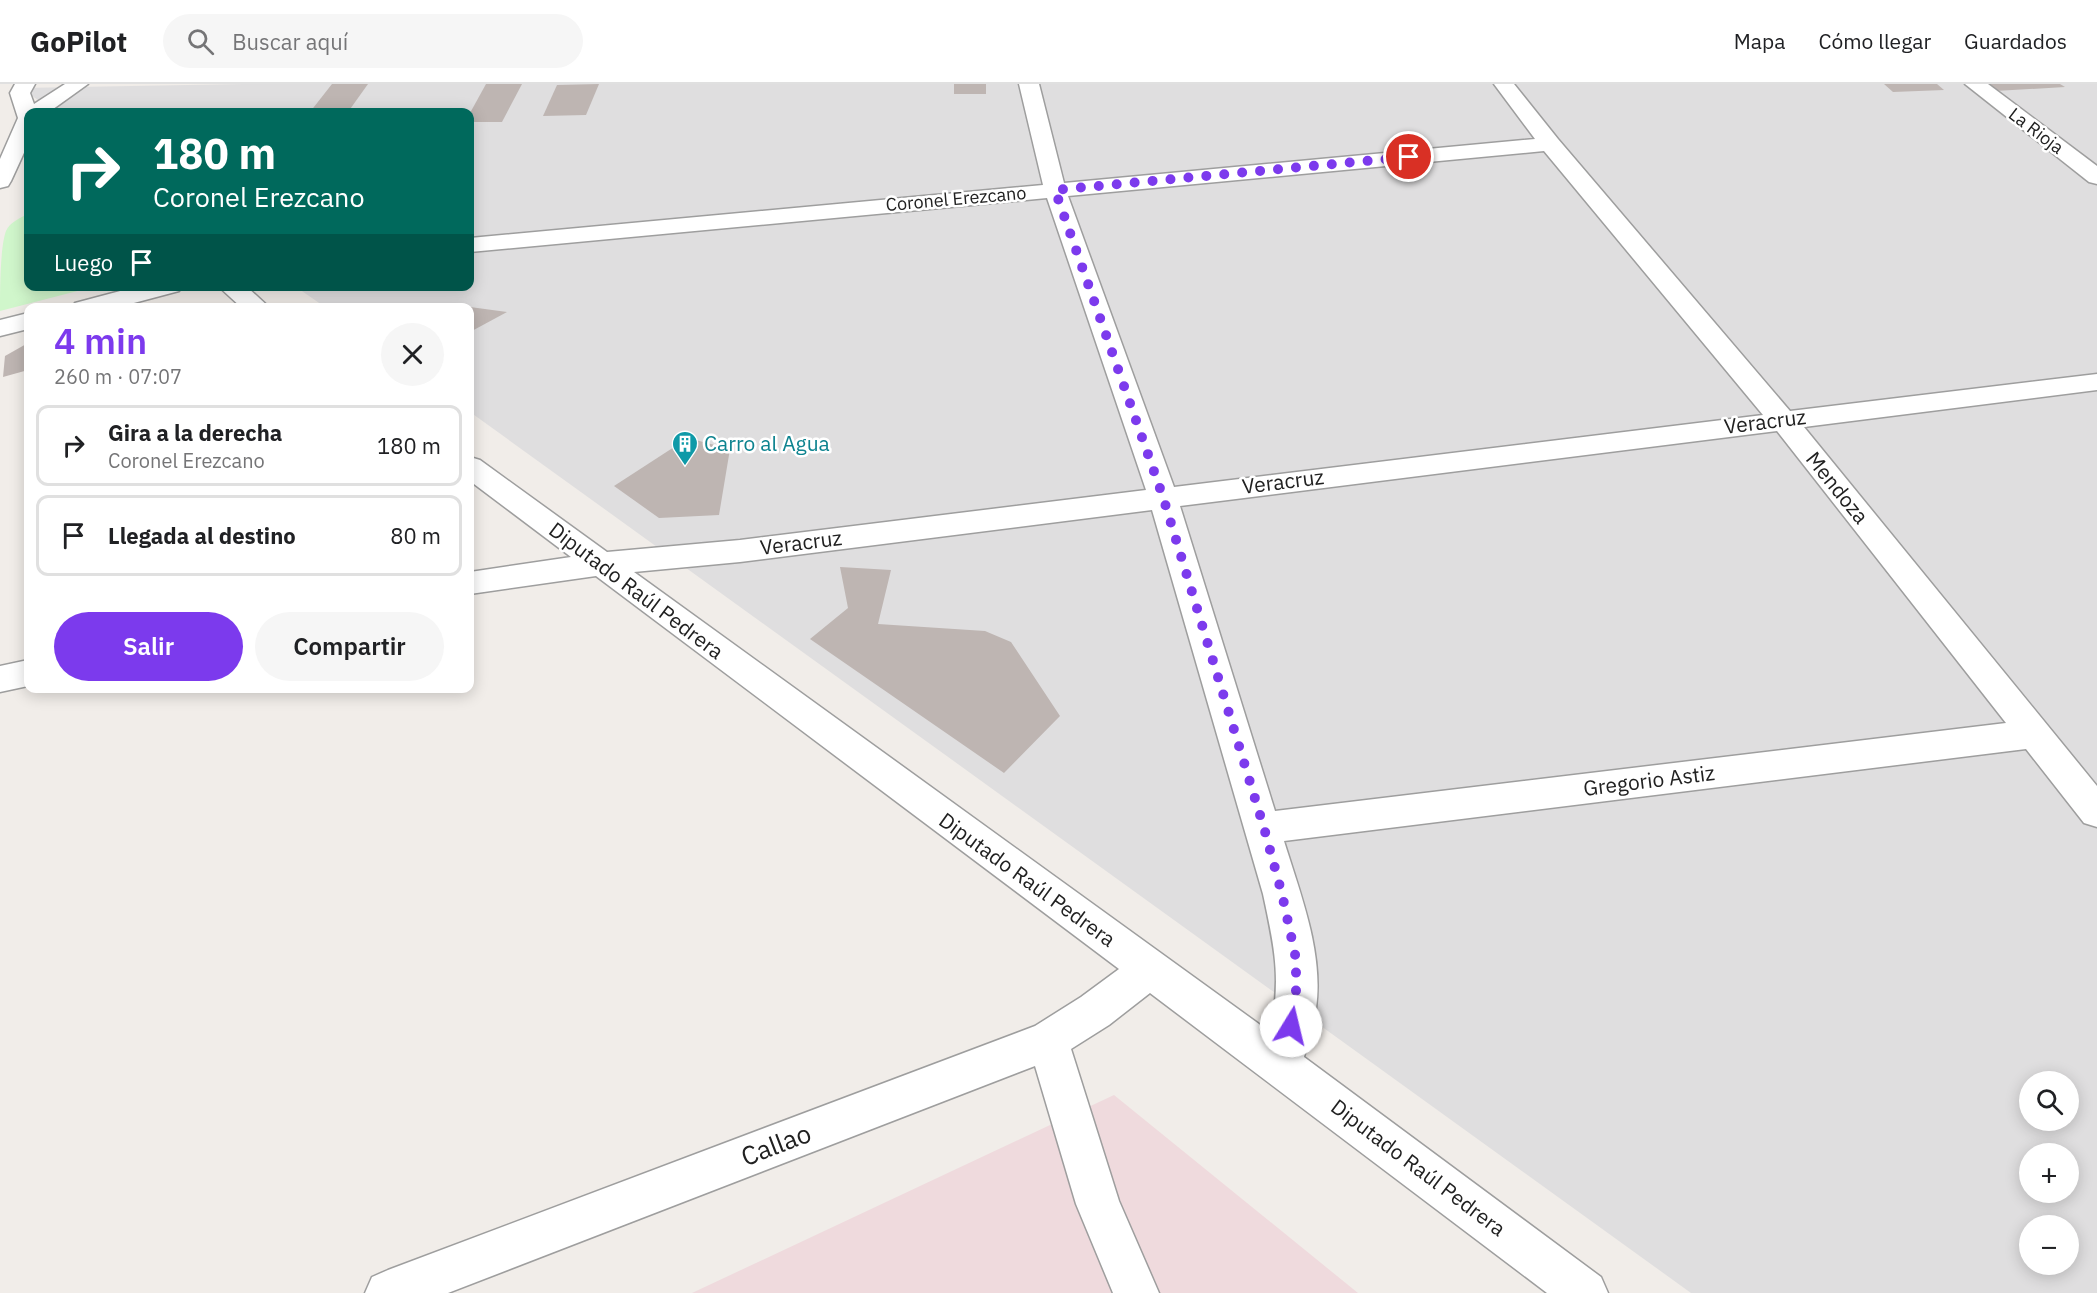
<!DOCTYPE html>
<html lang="es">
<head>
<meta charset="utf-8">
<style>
	:root { --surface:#fff; --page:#f6f6f6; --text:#202124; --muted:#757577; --line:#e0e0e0; --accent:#7c3aed }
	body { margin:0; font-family:"IBM Plex Sans",sans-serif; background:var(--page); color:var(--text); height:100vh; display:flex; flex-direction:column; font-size:22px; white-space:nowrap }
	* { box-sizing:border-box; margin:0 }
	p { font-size:20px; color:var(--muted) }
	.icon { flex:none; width:33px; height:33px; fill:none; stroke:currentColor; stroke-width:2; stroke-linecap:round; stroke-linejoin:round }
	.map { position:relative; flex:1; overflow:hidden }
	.side { position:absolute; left:24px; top:219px; width:450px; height:390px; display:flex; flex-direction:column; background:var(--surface); border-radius:12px; box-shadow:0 3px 15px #0003 }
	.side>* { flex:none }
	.guide { position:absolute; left:24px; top:24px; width:450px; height:183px; border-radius:12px; box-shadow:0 3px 15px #0003; background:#00695c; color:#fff; overflow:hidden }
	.fabs { position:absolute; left:2019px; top:987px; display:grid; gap:12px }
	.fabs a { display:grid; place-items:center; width:60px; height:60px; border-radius:50%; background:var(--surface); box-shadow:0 3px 15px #0003; font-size:30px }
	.pin { position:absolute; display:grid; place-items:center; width:51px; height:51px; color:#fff; margin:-26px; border:3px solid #fff; border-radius:50%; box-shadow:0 2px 6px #0007 }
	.me { position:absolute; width:66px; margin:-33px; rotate:9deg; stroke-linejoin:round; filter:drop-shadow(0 0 4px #0008) }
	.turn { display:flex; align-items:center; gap:21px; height:126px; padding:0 30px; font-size:27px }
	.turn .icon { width:78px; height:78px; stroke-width:2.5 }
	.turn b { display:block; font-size:42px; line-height:51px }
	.then { display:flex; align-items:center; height:57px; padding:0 30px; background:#0003; gap:12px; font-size:22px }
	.round { display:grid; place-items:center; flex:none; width:63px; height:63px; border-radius:32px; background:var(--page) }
	.summary { display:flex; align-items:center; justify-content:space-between; height:102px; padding:0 30px }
	h1 { font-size:36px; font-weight:600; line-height:45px; color:var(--accent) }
	.action { display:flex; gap:12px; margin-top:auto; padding:12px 30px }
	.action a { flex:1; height:69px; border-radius:36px; background:var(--accent); color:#fff; font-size:24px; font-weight:600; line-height:69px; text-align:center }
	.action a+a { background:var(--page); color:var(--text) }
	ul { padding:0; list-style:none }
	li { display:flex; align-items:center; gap:18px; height:81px; margin:0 12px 9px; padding:0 18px; border:3px solid var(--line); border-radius:12px }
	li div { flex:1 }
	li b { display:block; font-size:22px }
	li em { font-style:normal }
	header { display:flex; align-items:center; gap:36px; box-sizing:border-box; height:84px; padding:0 30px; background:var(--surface); border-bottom:2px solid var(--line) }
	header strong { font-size:28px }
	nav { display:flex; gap:33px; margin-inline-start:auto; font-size:21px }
	.search { width:420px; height:54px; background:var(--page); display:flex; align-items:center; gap:15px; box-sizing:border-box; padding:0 21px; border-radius:33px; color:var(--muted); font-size:22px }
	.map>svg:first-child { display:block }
	.residential { fill:#dfdedf; fill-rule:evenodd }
	.commercial { fill:#efdadd }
	.park { fill:#d0f6cb }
	.building { fill:#beb5b2 }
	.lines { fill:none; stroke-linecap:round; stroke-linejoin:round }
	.minor-casing { stroke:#9e9e9e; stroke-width:3 }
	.minor { fill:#fff; fill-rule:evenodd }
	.route { stroke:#7c3aed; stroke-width:10; stroke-dasharray:0 18 }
	.labels { text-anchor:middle; stroke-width:5; stroke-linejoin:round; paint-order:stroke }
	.far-street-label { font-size:18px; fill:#212121; stroke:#fff }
	.street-label { font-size:21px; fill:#212121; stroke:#fff }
	.culture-label { font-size:21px; fill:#0d838f; stroke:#fff; text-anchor:start }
	.near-street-label { font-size:26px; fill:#212121; stroke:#fff }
</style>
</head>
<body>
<header>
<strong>GoPilot</strong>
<div class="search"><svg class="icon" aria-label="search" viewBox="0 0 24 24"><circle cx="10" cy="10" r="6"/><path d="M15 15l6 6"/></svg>Buscar aquí</div>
<nav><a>Mapa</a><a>Cómo llegar</a><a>Guardados</a></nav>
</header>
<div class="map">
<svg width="2097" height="1209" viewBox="0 0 2097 1209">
	<rect width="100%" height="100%" fill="#f1ede9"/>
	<path class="residential" d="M243,0H2097V1209H1691L470,328V224L325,223L296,203L470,202V28H55L21,4ZM2030,998H2068V1036H2030ZM2030,1070H2068V1108H2030ZM2030,1142H2068V1180H2030Z"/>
	<polygon class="commercial" points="1114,1011 1358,1209 692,1209"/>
	<path class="park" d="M28,130V202L93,203L0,227C0,208 0,163 6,147C10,138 20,134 28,130Z"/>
	<g class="building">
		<polygon points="332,0 368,0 348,28 310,28"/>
		<polygon points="486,0 522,0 502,38 470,38 470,29"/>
		<polygon points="599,0 586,31 543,32 557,1"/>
		<rect x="954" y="0" width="32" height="10"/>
		<polygon points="1884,0 1937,0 1944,6 1893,8"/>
		<polygon points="1987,0 2060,0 2065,3 1995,7"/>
		<polygon points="470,223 507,228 470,248"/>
		<polygon points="28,259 28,286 3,293 5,272"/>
		<polygon points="688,354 730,365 719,431 659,434 614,402"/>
		<polygon points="840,483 891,486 878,540 985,547 1011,558 1060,632 1004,689 810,555 848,524"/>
	</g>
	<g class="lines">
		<defs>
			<g id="minor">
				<polygon points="15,0 35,0 30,9 34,20 65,0 88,0 49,28 28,28 28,60 11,97 8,102 0,104 0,75 18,34 10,9"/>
				<path d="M1019,0H1039L1064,99L1535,55L1494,0H1514L1558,55L1790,327L2097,290V306L1804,343L2097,702V743L2084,739L2026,665L1284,757C1300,809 1324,869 1316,924C1313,940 1308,957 1304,973L1601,1193L1608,1209H1547L1150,909L1109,941L1071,965L1119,1117L1159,1209H1113L1076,1120L1035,982L448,1209H365L372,1193L388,1186L1035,942L1081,913L1119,885L596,492L470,510V488L571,473L470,397V373L480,376L607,468L740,456L1146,406L1047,114L470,168V154L1043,101ZM1544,67L1763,331L1174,403L1068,112ZM1777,347L2006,639L1275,727L1180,422ZM1152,426L1263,810C1274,861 1282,896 1270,948L634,488L740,478Z"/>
				<polygon points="1965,0 1988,0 2097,82 2097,100 2089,98"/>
				<polygon points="139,202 182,202 179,207 115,224 72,224 75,219"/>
				<polygon points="218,202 246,202 270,224 242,224"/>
				<polygon points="28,229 28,245 0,252 0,236"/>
				<polygon points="28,576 28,602 0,608 0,582"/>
			</g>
		</defs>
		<use href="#minor" class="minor-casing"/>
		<use href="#minor" class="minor"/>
	</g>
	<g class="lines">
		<polyline class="route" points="1291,942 1296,922 1296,875 1282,810 1264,744 1163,413 1055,106 1409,73"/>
	</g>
	<defs>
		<symbol id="building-pin" viewBox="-11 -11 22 30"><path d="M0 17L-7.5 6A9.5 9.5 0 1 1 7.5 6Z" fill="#0f9aa8" stroke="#fff"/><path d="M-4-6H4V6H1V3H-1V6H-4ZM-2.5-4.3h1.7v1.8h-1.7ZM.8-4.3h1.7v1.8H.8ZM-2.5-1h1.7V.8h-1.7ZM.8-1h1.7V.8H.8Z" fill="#fff"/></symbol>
	</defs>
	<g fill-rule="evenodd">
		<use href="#building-pin" x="670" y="345" width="30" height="40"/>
	</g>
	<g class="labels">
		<g class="far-street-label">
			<text transform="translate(2036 47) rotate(37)" y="6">La Rioja</text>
			<text transform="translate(956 115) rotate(-5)" y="6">Coronel Erezcano</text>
		</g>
		<g class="street-label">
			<text transform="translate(1765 338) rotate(-7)" y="7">Veracruz</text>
			<text transform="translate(1283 398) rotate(-7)" y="7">Veracruz</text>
			<text transform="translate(1837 404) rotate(51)" y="7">Mendoza</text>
			<text transform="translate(801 459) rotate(-7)" y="7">Veracruz</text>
			<text transform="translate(636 507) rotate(37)" y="7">Diputado Raúl Pedrera</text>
			<text transform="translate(1649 697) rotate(-7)" y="7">Gregorio Astiz</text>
			<text transform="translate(1027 796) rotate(36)" y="7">Diputado Raúl Pedrera</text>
			<text transform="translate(1418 1084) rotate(37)" y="7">Diputado Raúl Pedrera</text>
		</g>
		<g class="culture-label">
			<text x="704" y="367">Carro al Agua</text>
		</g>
		<g class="near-street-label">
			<text transform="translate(776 1061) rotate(-21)" y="9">Callao</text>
		</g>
	</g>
</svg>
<div class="fabs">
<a><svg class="icon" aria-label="search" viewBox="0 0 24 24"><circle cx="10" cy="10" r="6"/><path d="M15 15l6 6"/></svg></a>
<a>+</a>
<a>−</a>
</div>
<div class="pin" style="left:1409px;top:73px;background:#d93025"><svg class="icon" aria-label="arrive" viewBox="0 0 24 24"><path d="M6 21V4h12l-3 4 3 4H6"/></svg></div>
<svg class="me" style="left:1291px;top:942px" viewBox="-20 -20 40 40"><circle r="19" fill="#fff"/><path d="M0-13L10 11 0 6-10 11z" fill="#7c3aed"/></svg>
<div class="guide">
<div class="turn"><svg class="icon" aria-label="right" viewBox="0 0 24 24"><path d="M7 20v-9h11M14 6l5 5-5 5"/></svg><div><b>180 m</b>Coronel Erezcano</div></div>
<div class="then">Luego<svg class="icon" aria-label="arrive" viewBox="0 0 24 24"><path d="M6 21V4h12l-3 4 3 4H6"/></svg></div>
</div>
<section class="side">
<div class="summary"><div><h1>4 min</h1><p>260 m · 07:07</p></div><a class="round"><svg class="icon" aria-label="close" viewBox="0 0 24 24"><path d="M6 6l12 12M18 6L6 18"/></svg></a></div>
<ul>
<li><svg class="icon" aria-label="right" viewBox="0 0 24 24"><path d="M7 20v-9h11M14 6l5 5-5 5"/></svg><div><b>Gira a la derecha</b><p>Coronel Erezcano</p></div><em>180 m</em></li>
<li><svg class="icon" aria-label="arrive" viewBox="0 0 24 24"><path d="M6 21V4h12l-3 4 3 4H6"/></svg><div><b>Llegada al destino</b></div><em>80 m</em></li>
</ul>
<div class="action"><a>Salir</a><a>Compartir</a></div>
</section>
</div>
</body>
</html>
